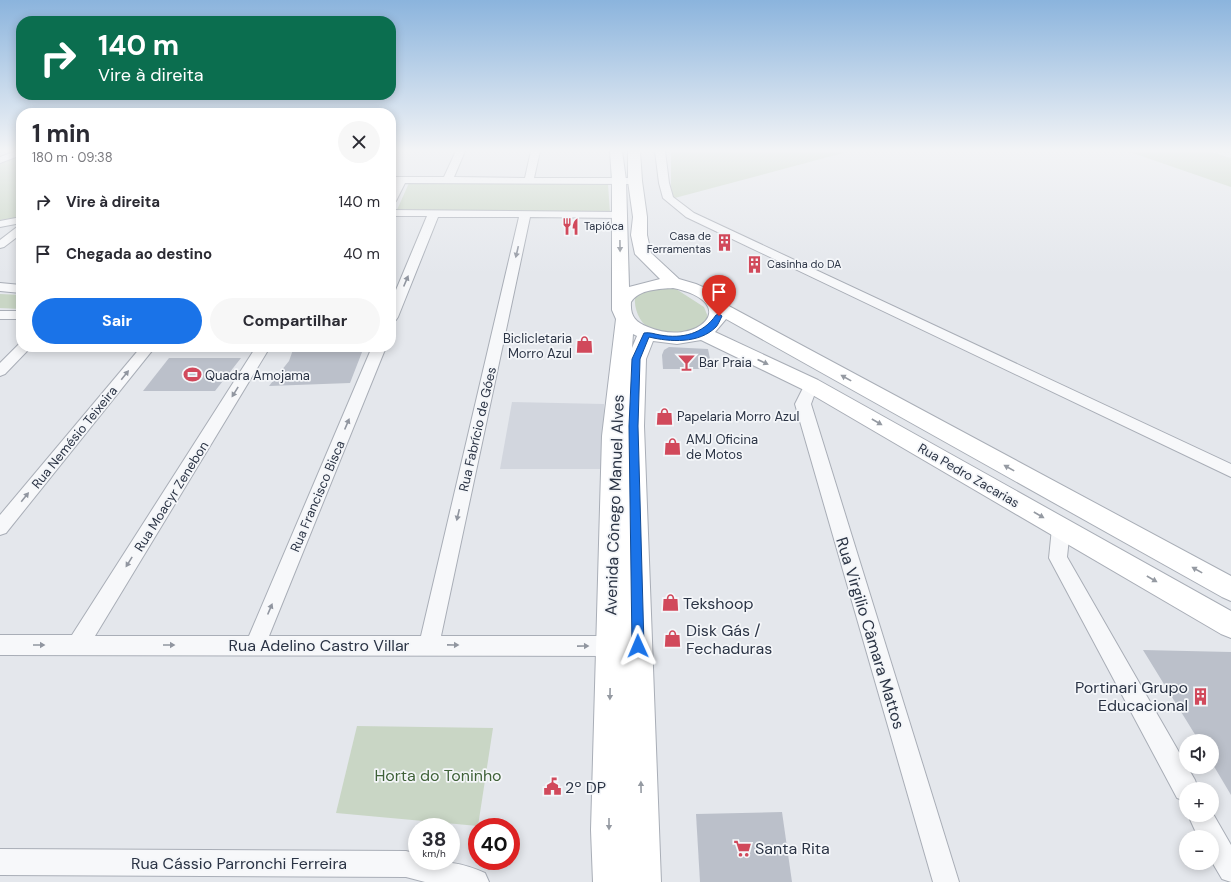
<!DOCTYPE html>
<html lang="pt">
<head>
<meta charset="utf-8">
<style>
	:root { --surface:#fff; --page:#f7f7f7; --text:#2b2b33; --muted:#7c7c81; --accent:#1a73e8 }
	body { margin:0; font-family:"DM Sans",sans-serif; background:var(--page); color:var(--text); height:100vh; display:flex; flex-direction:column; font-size:15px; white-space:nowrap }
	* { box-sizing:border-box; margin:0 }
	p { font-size:13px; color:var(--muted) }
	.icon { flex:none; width:22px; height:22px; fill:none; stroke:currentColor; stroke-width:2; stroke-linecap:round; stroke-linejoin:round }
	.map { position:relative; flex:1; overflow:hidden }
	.drawer { position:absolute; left:16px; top:108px; width:380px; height:244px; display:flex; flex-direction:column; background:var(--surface); border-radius:16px; box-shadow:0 2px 10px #0003 }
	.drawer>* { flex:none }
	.hud { position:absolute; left:16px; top:16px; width:380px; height:84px; border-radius:16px; box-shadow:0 2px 10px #0003; background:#0b6e4f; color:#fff; overflow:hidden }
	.tools { position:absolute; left:1179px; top:734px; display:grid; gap:8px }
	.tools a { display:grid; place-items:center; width:40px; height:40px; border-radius:50%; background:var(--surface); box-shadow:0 2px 10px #0003; font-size:20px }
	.speed { position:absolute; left:408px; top:818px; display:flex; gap:8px; font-size:20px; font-weight:700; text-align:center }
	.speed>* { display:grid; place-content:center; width:52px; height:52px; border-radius:50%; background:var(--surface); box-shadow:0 2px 10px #0003; line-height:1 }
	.speed small { font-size:10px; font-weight:400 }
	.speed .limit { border:6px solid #d22; background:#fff; color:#111 }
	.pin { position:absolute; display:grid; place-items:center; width:34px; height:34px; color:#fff; margin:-41px -17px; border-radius:50% 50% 50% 0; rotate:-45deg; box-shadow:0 0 4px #0007 }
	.pin .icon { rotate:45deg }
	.me { position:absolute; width:44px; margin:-22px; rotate:359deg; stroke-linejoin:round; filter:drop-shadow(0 0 3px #0008) }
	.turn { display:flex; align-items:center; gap:14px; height:84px; padding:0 16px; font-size:18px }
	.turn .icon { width:52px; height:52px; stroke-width:2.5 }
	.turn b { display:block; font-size:28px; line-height:34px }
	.round { display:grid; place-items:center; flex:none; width:42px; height:42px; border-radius:21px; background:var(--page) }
	.headline { display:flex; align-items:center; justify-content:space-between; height:68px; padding:0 16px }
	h1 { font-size:24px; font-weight:700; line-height:30px }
	.primary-button { display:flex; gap:8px; margin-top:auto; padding:8px 16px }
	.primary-button a { flex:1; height:46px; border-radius:24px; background:var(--accent); color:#fff; font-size:16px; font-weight:700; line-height:46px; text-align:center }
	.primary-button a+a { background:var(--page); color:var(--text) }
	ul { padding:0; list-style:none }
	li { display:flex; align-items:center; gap:12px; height:52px; padding:0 16px }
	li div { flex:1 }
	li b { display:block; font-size:15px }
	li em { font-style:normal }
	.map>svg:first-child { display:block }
	.built { fill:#d2d6de }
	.green { fill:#c9d6c5 }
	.building { fill:#bbc0ca }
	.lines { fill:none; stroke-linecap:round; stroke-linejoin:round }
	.street-casing { stroke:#a9aeb7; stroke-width:2 }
	.secondary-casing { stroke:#a9aeb7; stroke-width:2 }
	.street { fill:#f7f8fa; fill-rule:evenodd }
	.secondary { fill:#fff; fill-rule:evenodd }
	.oneway { fill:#959aa2 }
	.oneway2 { fill:#9196a0 }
	.route { fill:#1a73e8; stroke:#114b97 }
	.labels { text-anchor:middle; stroke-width:3.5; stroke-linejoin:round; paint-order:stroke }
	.far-poi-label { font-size:11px; fill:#2b3445; stroke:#f4f6f9; text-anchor:start }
	.poi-label { font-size:13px; fill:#2b3445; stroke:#f4f6f9; text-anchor:start }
	.street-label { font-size:13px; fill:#2b3445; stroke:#f4f6f9 }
	.near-street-label { font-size:16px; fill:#2b3445; stroke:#f4f6f9 }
	.near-poi-label { font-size:16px; fill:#2b3445; stroke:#f4f6f9; text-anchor:start }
	.near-park-label { font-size:16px; fill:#3f6138; stroke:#f4f6f9 }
</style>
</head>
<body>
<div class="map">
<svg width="1231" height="882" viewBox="0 0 1231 882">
	<rect width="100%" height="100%" fill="#e4e7ec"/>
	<polygon class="built" points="512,402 604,404 603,469 500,469"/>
	<g class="green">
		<polygon points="671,151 841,151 843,153 671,199"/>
		<polygon points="1127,151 1208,151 1231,158 1231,187"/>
		<polygon points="21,155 21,217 0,220 0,163"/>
		<polygon points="409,183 608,184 610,213 396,212"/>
		<path d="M658,286L676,289L704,307L708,317C704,323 699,330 692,332C684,335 656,332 649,328C639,322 634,308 635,298L646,290Z"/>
		<polygon points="0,294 21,295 21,309 0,308"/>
		<polygon points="357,726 493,728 478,826 336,813"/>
	</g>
	<g class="building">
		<polygon points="294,347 364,347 350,383 269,386 289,361"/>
		<polygon points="669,347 708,349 712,369 663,369 662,355 664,350"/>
		<polygon points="169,358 241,358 215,391 143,391"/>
		<polygon points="1143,650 1231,652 1231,795 1212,763 1212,741 1199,741"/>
		<polygon points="782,812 792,882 700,882 696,814"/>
	</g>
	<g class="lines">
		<defs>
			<g id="street">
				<polygon points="16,151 21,151 21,155 0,163 0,157"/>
				<polygon points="456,151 465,151 454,177 525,178 531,151 540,151 534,178 635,178 640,181 635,184 405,183 396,201 391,204 391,191 396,183 391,183 391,177 444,177"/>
				<polygon points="655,151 665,151 669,183 673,197 694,213 1231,464 1231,477 686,217 663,198 659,183"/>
				<polygon points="391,210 619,212 624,215 619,218 530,217 441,636 618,636 625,639 628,646 625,653 618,656 0,655 0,635 72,635 256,347 270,347 95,636 249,636 372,347 386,347 269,636 421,636 519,217 438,217 398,317 396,320 391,321 391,302 427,216 391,216"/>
				<polygon points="21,217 21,223 0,227 0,221"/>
				<polygon points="21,226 21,234 4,247 0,248 0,240 17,227"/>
				<polygon points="0,283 21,285 21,293 0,291"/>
				<rect x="0" y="311" width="21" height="8"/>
				<polygon points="19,344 21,344 21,347 31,347 5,374 0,376 0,363"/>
				<polygon points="141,347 155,347 6,533 0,535 0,515"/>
				<polygon points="811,380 816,382 818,385 811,404 959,882 933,882 795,404 806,382"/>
				<polygon points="1061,521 1067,523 1070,528 1067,557 1195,780 1198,789 1186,789 1186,801 1177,798 1049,558 1052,528 1055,523"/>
				<polygon points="1212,812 1231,845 1231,882 1222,879 1212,862 1212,837 1198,837 1188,815 1212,815"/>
				<path d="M0,849L406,851L417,854V861C443,861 461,862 485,873L489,882H425L406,877L0,875Z"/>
			</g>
			<path id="secondary" d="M610,151H622L626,180L629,287L660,279L635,254L631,235L633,217L628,181V151H640L642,181L647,217V235L651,253L679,279L696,284L714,292L721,297L725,304L1231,576V601L1222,597L726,319L715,332L818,380L1231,611V638L1221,634L804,390L701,340L677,344L653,341L646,359L644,426L661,882H593L591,830L602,436L616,319L612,310V180ZM673,288C744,303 697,348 648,327C635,322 630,316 631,302C639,289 660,289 673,288ZM633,334L637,336L632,348Z"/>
		</defs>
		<use href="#street" class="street-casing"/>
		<use href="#secondary" class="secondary-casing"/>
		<use href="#street" class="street"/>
		<use href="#secondary" class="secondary"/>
	</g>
	<defs><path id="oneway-solid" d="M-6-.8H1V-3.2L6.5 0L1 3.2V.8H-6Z"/></defs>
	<g class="oneway">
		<use href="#oneway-solid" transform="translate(620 246) rotate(89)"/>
		<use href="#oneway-solid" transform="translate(763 362) rotate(25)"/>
		<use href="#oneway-solid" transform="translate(846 378) rotate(-151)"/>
		<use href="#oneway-solid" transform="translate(877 422) rotate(30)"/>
		<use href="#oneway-solid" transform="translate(1009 468) rotate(-151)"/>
		<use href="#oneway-solid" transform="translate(1039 515) rotate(30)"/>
		<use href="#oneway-solid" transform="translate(1197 570) rotate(-151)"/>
		<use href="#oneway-solid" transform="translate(1152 579) rotate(30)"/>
		<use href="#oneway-solid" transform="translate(610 694) rotate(91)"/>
		<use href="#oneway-solid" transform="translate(641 787) rotate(-91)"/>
		<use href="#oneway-solid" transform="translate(609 824) rotate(90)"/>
	</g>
	<g class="oneway2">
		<use href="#oneway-solid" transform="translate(517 252) rotate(103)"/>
		<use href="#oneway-solid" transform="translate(406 281) rotate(-67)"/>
		<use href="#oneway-solid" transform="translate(125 375) rotate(-51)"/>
		<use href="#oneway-solid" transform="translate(235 392) rotate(122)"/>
		<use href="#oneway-solid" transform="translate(347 424) rotate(-67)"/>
		<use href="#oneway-solid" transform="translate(25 497) rotate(-51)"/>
		<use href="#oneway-solid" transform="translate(458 515) rotate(103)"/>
		<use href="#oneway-solid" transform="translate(129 562) rotate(122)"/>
		<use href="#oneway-solid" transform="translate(270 609) rotate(-67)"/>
		<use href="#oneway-solid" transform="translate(39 645)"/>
		<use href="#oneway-solid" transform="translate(169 645)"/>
		<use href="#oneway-solid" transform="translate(453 645) rotate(1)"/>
		<use href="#oneway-solid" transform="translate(583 646) rotate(-1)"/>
	</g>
	<linearGradient id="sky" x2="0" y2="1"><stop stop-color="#8bb4dd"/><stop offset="0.55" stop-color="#f3f4f6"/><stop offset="1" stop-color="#f3f4f6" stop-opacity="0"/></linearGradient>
	<rect width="1231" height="274" fill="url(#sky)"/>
	<path class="route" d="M719,314L722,316C720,320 718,325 716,327C699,344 670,342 649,337L640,359L638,426L644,646L642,650L638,652L634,650L632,646L629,426L632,359L644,333C650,332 654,334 660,335C682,339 703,334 716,315Z"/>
	<defs>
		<symbol id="restaurant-bare" viewBox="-9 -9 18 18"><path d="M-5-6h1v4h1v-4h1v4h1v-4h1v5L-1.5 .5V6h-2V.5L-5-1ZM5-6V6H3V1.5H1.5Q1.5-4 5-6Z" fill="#d1495b" stroke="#f4f6f9" stroke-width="2.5" paint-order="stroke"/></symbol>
		<symbol id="building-bare" viewBox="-9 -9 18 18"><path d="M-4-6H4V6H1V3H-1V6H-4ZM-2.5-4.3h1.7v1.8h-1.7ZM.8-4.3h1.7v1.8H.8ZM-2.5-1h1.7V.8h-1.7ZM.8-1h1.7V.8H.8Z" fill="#d1495b" stroke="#f4f6f9" stroke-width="2.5" paint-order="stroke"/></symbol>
		<symbol id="shop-bare" viewBox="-9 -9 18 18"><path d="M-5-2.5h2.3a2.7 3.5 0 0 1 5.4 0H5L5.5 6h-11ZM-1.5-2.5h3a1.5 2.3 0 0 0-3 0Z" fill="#d1495b" stroke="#f4f6f9" stroke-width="2.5" paint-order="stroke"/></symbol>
		<symbol id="bar-bare" viewBox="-9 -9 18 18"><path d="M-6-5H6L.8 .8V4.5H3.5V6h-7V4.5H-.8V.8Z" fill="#d1495b" stroke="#f4f6f9" stroke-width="2.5" paint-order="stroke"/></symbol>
		<symbol id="stadium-bare" viewBox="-9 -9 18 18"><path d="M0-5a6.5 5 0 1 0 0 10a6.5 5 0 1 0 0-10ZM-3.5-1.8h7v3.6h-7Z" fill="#d1495b" stroke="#f4f6f9" stroke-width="2.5" paint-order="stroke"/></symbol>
		<symbol id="civic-bare" viewBox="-9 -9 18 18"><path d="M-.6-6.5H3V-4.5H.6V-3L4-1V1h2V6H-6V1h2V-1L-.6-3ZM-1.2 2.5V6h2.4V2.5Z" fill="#d1495b" stroke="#f4f6f9" stroke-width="2.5" paint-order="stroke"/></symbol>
		<symbol id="supermarket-bare" viewBox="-9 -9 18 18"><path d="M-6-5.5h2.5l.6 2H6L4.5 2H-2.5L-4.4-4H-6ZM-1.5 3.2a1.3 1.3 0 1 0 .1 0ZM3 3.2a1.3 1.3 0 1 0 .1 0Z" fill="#d1495b" stroke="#f4f6f9" stroke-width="2.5" paint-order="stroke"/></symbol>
	</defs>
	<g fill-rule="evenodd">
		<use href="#restaurant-bare" x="558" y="214" width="25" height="25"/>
		<use href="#building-bare" x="712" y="230" width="25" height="25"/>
		<use href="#building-bare" x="742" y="252" width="25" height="25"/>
		<use href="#shop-bare" x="572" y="332" width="25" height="25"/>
		<use href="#bar-bare" x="674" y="350" width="25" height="25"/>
		<use href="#stadium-bare" x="180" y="362" width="25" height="25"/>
		<use href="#shop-bare" x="652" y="404" width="25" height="25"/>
		<use href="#shop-bare" x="660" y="434" width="25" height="25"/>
		<use href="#shop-bare" x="658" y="590" width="25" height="25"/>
		<use href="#shop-bare" x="660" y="626" width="25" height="25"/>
		<use href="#building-bare" x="1188" y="684" width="25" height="25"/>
		<use href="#civic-bare" x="540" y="774" width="25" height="25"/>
		<use href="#supermarket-bare" x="730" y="836" width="25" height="25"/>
	</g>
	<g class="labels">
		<g class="far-poi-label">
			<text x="584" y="230">Tapióca</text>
			<text x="711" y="240" text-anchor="end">Casa de<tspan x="711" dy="13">Ferramentas</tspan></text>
			<text x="767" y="268">Casinha do DA</text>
		</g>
		<g class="poi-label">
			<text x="572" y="343" text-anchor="end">Biclicletaria<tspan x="572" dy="15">Morro Azul</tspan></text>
			<text x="699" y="367">Bar Praia</text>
			<text x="205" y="380">Quadra Amojama</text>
			<text x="677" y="421">Papelaria Morro Azul</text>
			<text x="686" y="444">AMJ Oficina<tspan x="686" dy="15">de Motos</tspan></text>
		</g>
		<g class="street-label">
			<text transform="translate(477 429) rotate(-77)" y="5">Rua Fabrício de Góes</text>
			<text transform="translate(74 437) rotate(-51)" y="5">Rua Nemésio Teixeira</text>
			<text transform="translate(969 475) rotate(30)" y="5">Rua Pedro Zacarias</text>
			<text transform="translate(171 496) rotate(-58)" y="5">Rua Moacyr Zenebon</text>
			<text transform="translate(317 496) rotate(-67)" y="5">Rua Francisco Bisca</text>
		</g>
		<g class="near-street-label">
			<text transform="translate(614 505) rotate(-88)" y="6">Avenida Cônego Manuel Alves</text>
			<text transform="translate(871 633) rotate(73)" y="6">Rua Virgilio Câmara Mattos</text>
			<text x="319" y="651">Rua Adelino Castro Villar</text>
			<text x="239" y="869">Rua Cássio Parronchi Ferreira</text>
		</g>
		<g class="near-poi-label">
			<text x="683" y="609">Tekshoop</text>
			<text x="686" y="636">Disk Gás /<tspan x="686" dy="18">Fechaduras</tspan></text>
			<text x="1188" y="693" text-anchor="end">Portinari Grupo<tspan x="1188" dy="18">Educacional</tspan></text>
			<text x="565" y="793">2º DP</text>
			<text x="755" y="854">Santa Rita</text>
		</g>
		<g class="near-park-label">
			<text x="438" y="781">Horta do Toninho</text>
		</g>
	</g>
</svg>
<div class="tools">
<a><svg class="icon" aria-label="sound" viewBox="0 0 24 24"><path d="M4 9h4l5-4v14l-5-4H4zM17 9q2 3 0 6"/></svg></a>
<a>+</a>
<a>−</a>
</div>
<div class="speed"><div>38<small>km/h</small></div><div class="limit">40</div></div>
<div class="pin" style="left:719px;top:316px;background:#d93025"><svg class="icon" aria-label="arrive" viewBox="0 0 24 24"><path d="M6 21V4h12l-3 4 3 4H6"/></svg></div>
<svg class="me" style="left:638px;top:646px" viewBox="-20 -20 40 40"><path d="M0-17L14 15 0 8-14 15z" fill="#1a73e8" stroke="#fff" stroke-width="4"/></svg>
<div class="hud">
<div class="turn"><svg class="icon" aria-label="right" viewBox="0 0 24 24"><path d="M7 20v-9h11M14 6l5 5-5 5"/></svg><div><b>140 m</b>Vire à direita</div></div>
</div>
<section class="drawer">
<div class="headline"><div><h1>1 min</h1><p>180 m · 09:38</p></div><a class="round"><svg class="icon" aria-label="close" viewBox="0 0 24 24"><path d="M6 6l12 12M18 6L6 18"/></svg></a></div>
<ul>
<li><svg class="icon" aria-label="right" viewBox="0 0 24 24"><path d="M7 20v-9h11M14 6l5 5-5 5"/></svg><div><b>Vire à direita</b></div><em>140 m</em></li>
<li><svg class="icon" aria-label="arrive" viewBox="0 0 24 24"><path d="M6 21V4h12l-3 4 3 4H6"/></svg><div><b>Chegada ao destino</b></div><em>40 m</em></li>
</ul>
<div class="primary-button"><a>Sair</a><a>Compartilhar</a></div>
</section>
</div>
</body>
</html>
